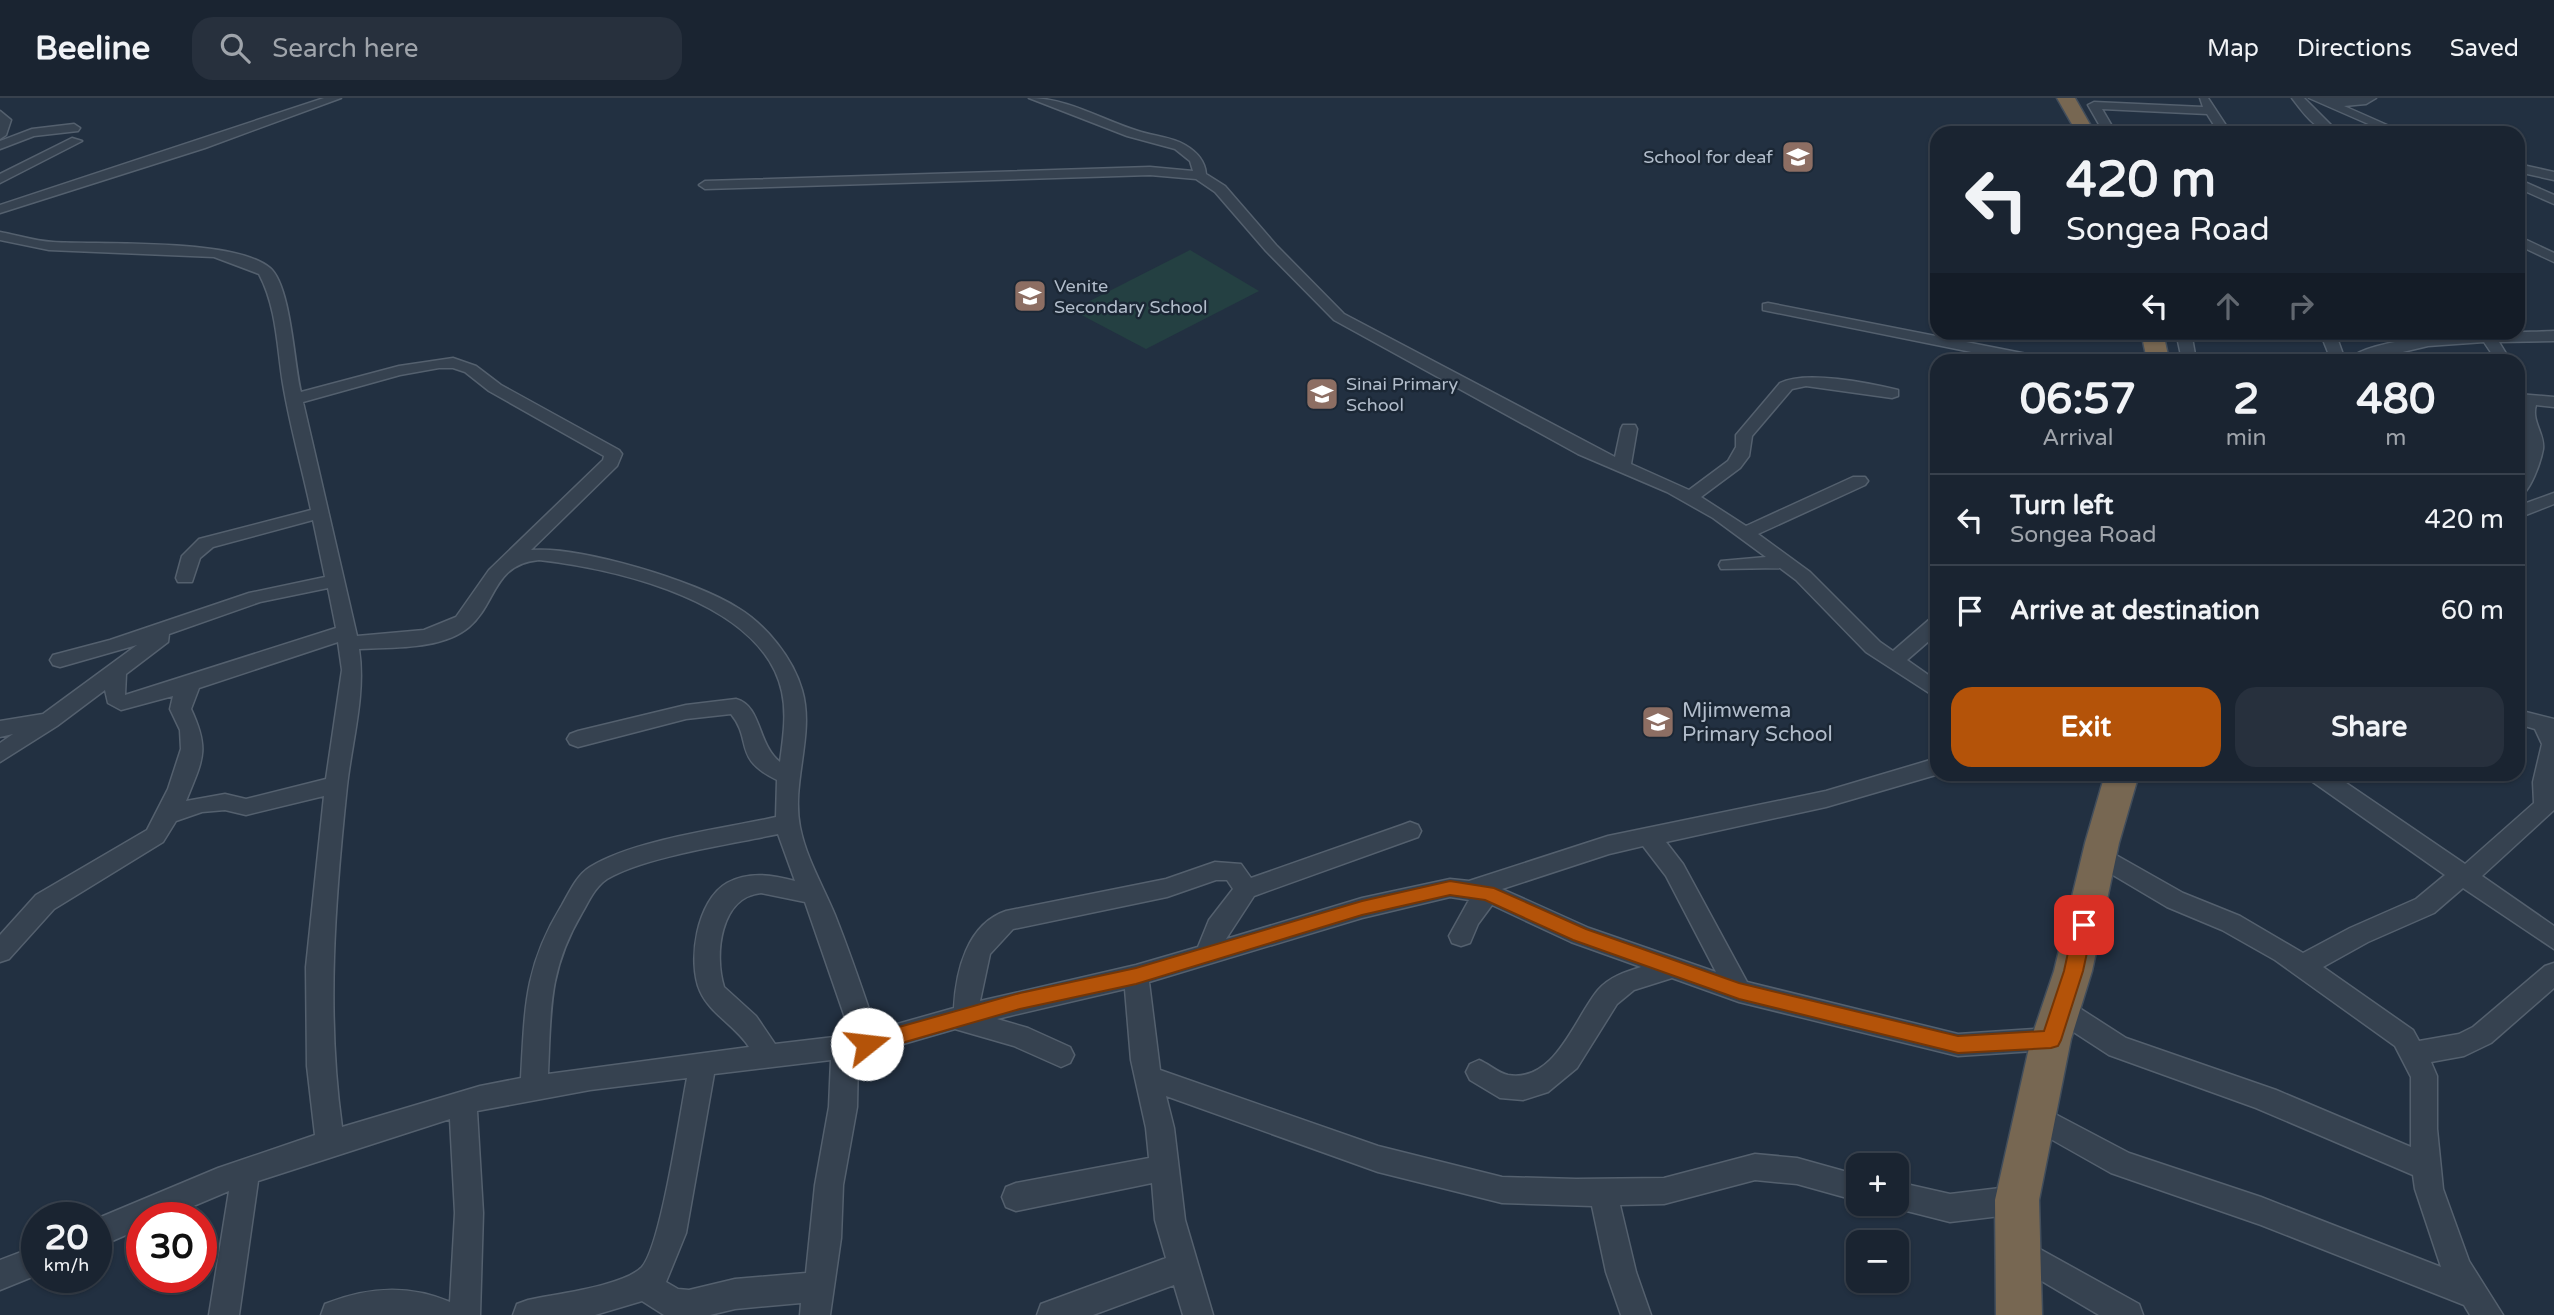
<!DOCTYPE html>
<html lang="en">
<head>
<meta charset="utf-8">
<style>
	:root { --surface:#1a2431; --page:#27303d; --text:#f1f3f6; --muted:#9fa4ab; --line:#38414d; --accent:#b45309 }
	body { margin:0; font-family:"Varela Round",sans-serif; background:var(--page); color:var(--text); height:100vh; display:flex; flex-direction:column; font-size:26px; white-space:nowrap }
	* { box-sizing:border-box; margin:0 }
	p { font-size:23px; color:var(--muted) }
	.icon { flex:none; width:38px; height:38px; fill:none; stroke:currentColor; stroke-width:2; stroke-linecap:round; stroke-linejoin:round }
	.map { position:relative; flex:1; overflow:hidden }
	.details { position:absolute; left:1930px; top:256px; width:595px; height:427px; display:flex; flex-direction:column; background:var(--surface); border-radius:21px; box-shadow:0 2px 5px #0004,0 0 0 2px var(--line) }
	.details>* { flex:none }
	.guide { position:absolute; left:1930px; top:28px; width:595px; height:214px; border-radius:21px; box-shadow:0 2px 5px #0004,0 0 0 2px var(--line); background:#1a2431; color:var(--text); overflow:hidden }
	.controls { position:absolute; left:1846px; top:1055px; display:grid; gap:14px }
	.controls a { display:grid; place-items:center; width:63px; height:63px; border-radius:14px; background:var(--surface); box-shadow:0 2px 5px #0004,0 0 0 2px var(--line); font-size:35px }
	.speed { position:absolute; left:21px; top:1104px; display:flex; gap:14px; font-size:35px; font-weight:700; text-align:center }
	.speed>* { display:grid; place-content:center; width:91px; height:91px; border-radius:50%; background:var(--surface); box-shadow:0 2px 5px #0004,0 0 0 2px var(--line); line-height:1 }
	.speed small { font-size:18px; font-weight:400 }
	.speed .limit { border:10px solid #d22; background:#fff; color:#111 }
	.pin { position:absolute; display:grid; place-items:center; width:60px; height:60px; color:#fff; margin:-30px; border-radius:14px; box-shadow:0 4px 10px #0006 }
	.me { position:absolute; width:77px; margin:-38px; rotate:74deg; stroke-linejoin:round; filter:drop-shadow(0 0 5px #0008) }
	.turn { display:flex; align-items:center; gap:24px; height:147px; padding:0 21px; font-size:32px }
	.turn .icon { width:91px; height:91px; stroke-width:2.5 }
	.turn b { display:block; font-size:49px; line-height:60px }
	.lanes { display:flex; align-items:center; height:66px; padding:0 21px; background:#0003; justify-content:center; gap:35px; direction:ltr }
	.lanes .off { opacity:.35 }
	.eta { display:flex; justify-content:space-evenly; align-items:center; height:119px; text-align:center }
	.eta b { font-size:42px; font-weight:700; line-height:49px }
	.cta { display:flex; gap:14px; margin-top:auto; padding:14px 21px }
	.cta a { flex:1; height:80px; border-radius:21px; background:var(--accent); color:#fff; font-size:28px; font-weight:700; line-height:80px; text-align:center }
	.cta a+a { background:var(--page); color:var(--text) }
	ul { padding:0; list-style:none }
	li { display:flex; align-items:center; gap:21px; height:91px; padding:0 21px; border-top:2px solid var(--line) }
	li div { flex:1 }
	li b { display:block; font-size:26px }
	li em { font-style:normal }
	header { display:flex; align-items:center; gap:42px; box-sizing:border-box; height:98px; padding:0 35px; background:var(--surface); border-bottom:2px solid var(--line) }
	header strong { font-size:33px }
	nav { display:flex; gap:38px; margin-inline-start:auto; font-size:24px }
	.search { width:490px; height:63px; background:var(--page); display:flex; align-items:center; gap:18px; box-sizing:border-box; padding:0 24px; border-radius:21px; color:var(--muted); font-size:26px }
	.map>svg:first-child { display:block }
	.green { fill:#244042 }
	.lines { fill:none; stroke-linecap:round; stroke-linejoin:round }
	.minor-casing { stroke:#54606e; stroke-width:3 }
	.highway-casing { stroke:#414d5b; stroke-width:3 }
	.minor { fill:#364250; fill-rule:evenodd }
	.highway { fill:#776752; fill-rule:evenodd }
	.route { fill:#b45309; stroke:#753606; stroke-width:2 }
	.labels { text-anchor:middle; stroke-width:5; stroke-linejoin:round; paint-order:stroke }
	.far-poi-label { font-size:18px; fill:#b2bdcb; stroke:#1b2735; text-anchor:start }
	.poi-label { font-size:21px; fill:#b2bdcb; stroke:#1b2735; text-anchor:start }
</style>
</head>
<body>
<header>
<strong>Beeline</strong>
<div class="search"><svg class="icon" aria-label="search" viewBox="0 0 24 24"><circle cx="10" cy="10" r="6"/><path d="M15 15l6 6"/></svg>Search here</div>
<nav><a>Map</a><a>Directions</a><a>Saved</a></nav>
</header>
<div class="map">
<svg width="2554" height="1217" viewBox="0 0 2554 1217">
	<rect width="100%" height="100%" fill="#223041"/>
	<polygon class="green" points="1190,152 1259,193 1146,251 1072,212"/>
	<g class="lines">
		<defs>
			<g id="minor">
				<polygon points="324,0 341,0 205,50 0,115 0,107"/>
				<path d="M1029,0C1068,0 1102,22 1138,33C1153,38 1172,39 1185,47C1197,54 1205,63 1206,76L1225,88L1276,147L1344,216L1615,359L1621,331L1623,327H1635L1637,331L1631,366L1689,392L1728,363L1736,349V337L1780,285C1806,272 1869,285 1898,292V298L1892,300L1806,288L1792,291L1752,338L1749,358L1740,370L1701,399L1746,428L1853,379H1865L1868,383L1865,387L1758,436L1810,474L1880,544L1893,553L1930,521L1937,520V536L1907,562L1937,583V600L1866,554L1796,482L1780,470L1721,471L1719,467L1721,463L1766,459L1713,420L1667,394L1578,356L1334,222L1266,153L1215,94L1196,81L1150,77L705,91L699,87L705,83L1150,69L1193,73L1190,63L1175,51L1127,38Z"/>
				<polygon points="2200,0 2208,0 2231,35 2219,35 2207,16 2102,11 2116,35 2104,35 2088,7 2094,4 2203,9"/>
				<path d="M2292,0H2304L2339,35C2317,35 2305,17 2292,0Z"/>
				<polygon points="2309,0 2376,0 2366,6 2344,8 2405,35 2389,35"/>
				<polygon points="0,13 11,22 6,37 0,41"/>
				<polygon points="74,26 80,30 78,33 34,38 0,51 0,43 32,31"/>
				<polygon points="72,40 82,43 0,85 0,76"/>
				<polygon points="2518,66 2554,74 2554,82 2518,74"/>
				<polygon points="2518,81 2554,97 2554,106 2518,90"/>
				<path d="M0,134C17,137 35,143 53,144C101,147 235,140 270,170C291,188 294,267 301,294L399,268L453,260L476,268L501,287L619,352L622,356L617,368L531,452C581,448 696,483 738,510C766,527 793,560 802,592C815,637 791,683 800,729C806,760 823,788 835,817C850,855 863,893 876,932L954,910C956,873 967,826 1006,813L1166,781L1215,764L1241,766L1251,780L1402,727L1410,724L1418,727L1421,733L1418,739L1254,798L1226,841L1362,800L1450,781L1469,783L1608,738L1826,693L1937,660L1939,676L1826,709L1666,744L1683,766L1747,884L1958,936L2051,930L2060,933L2064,941L2060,949L2051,952L1958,958L1739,904L1672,880L1634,892L1617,906L1577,970L1548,994L1523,1002L1500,1000L1470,982L1466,974L1470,966L1479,962C1489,966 1498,975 1508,977C1555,985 1574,921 1598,892C1609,879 1625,874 1641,869L1571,844L1492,807L1478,826L1470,845L1461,848L1452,845L1449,838L1469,802L1450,799L1362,820L1149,884L1160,972L1378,1048L1502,1079L1576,1081L1664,1080L1755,1056L1797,1060L1858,1077V1103L1797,1086L1755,1082L1664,1106L1620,1107L1636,1174L1651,1217H1621L1606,1174L1592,1108L1502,1105L1378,1074L1166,998L1174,1030L1185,1122L1213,1217H1183L1174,1187L1093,1217H1037L1041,1206L1166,1160L1155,1122L1152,1085L1016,1113L1006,1109L1002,1099L1006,1089L1016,1085L1149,1060L1146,1030L1131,962L1125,891L997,921L1028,930L1070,949L1074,957L1070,965L1061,969L1014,948L955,931L858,959L857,1009L843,1087L841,1140L830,1217H800L801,1205L735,1211L710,1217H664L642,1203L595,1217H513L517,1206L528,1202C555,1196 624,1188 642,1169C661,1148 680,1015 687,980L590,992L477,1013L483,1115L480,1217H321L325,1206C367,1189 408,1186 450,1204L455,1115L450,1021L258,1083L239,1217H209L229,1093L165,1120H142V1130L96,1150V1121L218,1070L315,1037L307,968L306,869L324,698L246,717L225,712L202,714L176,723L163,744L54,811L9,861L0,864V837L36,797L147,732L168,691L181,651L180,632L170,611L173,598L121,612L108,605L105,592L57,628L0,664V645L13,636L0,639V623L43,616L137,547L60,569L53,567L50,562L53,557L110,542L249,495L325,479L313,422L213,449L200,460L192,484H178L176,480L182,458L199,441L311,412C302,370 290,328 283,286C277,249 277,210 259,176L214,159L49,152L0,142ZM439,270H453L465,274L489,293L604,358L603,362L489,472L456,519L424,532L357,538L303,304L400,277ZM539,462C617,471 763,504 782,594C787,617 783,641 780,664C757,646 762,608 736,601L686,607L578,633L570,636L567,641L570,646L578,649L686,621L731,616C753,643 732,660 777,682L776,719C723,731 636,741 590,769C577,777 570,793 562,807C524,869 525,910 521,980L480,988L342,1029C326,915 335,802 347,688C352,643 366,596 359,551C392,549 442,552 469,529C497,505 493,466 539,462ZM328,490L336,530L125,597L126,576L168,544L169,536L260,504ZM338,544L342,572L326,681L246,701L225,696L186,703C203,661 210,652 191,611L199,590ZM778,736L795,783C773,777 749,773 727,785C697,802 687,863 700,893C710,916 735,927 749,949L548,976C551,912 548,873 582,815C589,803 595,789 607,781C646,758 732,746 778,736ZM1643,748L1666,778L1716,874L1589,830L1502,791L1609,756ZM1216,782H1227L1233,791L1209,822L1198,849L1136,867L980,903L990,856L1013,831L1167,799ZM761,795L805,804L851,937L775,946L756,918L724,889C714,857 720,799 761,795ZM831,962L829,1009L815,1087L806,1175L735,1181L689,1192L678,1191L666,1184L686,1135L714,976Z"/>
				<polygon points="2518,138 2554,155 2554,164 2518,147"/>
				<polygon points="1768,205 2032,257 2040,262 2011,262 1763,212 1763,206"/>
				<path d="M2554,233V243L2499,244L2510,262H2496L2484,244L2428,248L2369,262H2348C2375,234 2513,235 2554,233Z"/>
				<polygon points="2176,234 2191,234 2196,262 2182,262"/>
				<polygon points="2320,234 2335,234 2345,262 2331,262"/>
				<path d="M2518,296L2554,299V309L2536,307C2531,323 2545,336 2543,351C2541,363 2530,396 2518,399V370L2527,349L2518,320Z"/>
				<polygon points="2554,395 2554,406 2518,420 2518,408"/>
				<polygon points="2518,612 2554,621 2554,712 2482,778 2554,828 2554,851 2463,790 2434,815 2368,844 2323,869 2413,932 2419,943 2459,936 2473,929 2545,868 2554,865 2554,890 2491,945 2464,958 2431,964 2437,978 2437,1031 2443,1091 2469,1163 2503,1217 2470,1217 2464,1207 2261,1127 2111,1075 2026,1027 2022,1018 2026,1009 2036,1006 2129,1055 2261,1099 2441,1169 2415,1091 2413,1077 2256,1010 2109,957 2052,920 2048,912 2052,904 2061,901 2070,904 2126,940 2276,992 2411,1049 2411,979 2395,948 2275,862 2222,832 2167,809 2091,764 2087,758 2091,752 2099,749 2107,752 2183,795 2240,818 2303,855 2350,830 2416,801 2445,777 2310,682 2307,676 2333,676 2465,766 2534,705 2533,684 2542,646 2535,631 2518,626"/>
				<polygon points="1897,1084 1950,1096 2017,1088 2027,1092 2031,1102 2027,1112 2017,1116 1950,1124 1887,1108 1897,1106"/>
				<polygon points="2018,1139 2139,1206 2143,1217 2099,1217 2008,1163 2003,1153 2008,1143"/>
				<polygon points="37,1148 37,1177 0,1192 0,1162"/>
			</g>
			<g id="highway">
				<polygon points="2057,0 2075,0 2095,35 2077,35"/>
				<polygon points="2141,234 2163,234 2169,262 2147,262"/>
				<polygon points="2105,676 2139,676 2119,745 2092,873 2071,941 2039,1102 2042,1217 1996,1217 1995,1102 2031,941 2054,873 2085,745"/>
			</g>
		</defs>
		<use href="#minor" class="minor-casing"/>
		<use href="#highway" class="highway-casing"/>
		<use href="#minor" class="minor"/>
		<use href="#highway" class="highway"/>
	</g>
	<polygon class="route" points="1450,783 1494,790 1586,831 1739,885 1958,938 2044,933 2064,873 2074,827 2084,820 2093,827 2083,873 2061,942 2058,948 2051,950 1958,955 1739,901 1573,842 1485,802 1450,797 1362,817 1136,886 1020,911 867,955 860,953 857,946 860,940 867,938 1020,895 1136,870 1362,803"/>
	<defs>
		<symbol id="school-square" viewBox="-11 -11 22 22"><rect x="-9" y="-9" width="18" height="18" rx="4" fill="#8d6e63" stroke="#1b2735"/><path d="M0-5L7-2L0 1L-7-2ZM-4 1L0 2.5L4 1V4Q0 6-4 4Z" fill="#fff"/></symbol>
	</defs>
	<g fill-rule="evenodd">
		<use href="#school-square" x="1779" y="40" width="38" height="38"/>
		<use href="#school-square" x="1011" y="179" width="38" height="38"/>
		<use href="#school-square" x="1303" y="277" width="38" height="38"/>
		<use href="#school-square" x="1639" y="605" width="38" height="38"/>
	</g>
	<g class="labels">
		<g class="far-poi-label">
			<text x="1773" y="65" text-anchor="end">School for deaf</text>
			<text x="1054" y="194">Venite<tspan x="1054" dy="21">Secondary School</tspan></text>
			<text x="1346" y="292">Sinai Primary<tspan x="1346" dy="21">School</tspan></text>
		</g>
		<g class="poi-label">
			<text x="1682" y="619">Mjimwema<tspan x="1682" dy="24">Primary School</tspan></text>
		</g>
	</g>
</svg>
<div class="controls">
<a>+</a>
<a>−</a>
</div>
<div class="speed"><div>20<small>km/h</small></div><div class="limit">30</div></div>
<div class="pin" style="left:2084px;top:827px;background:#d93025"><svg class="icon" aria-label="arrive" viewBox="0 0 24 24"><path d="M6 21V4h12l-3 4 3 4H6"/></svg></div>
<svg class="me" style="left:867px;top:946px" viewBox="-20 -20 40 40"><circle r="19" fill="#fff"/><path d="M0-13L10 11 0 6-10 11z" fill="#b45309"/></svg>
<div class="guide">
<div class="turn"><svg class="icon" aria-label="left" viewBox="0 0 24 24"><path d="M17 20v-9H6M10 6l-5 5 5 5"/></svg><div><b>420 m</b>Songea Road</div></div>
<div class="lanes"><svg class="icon" aria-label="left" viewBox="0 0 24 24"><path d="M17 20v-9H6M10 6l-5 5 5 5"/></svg><svg class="icon off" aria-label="ahead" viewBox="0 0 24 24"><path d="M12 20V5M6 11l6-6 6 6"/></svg><svg class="icon off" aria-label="right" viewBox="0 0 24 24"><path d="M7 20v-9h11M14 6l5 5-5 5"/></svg></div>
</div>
<section class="details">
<div class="eta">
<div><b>06:57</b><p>Arrival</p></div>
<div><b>2</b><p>min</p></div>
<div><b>480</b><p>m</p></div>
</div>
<ul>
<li><svg class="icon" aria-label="left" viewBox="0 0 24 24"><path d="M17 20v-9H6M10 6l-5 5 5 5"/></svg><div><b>Turn left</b><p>Songea Road</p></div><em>420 m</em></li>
<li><svg class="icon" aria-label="arrive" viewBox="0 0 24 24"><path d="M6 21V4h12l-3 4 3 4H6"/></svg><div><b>Arrive at destination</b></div><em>60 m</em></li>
</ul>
<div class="cta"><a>Exit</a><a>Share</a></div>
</section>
</div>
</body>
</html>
